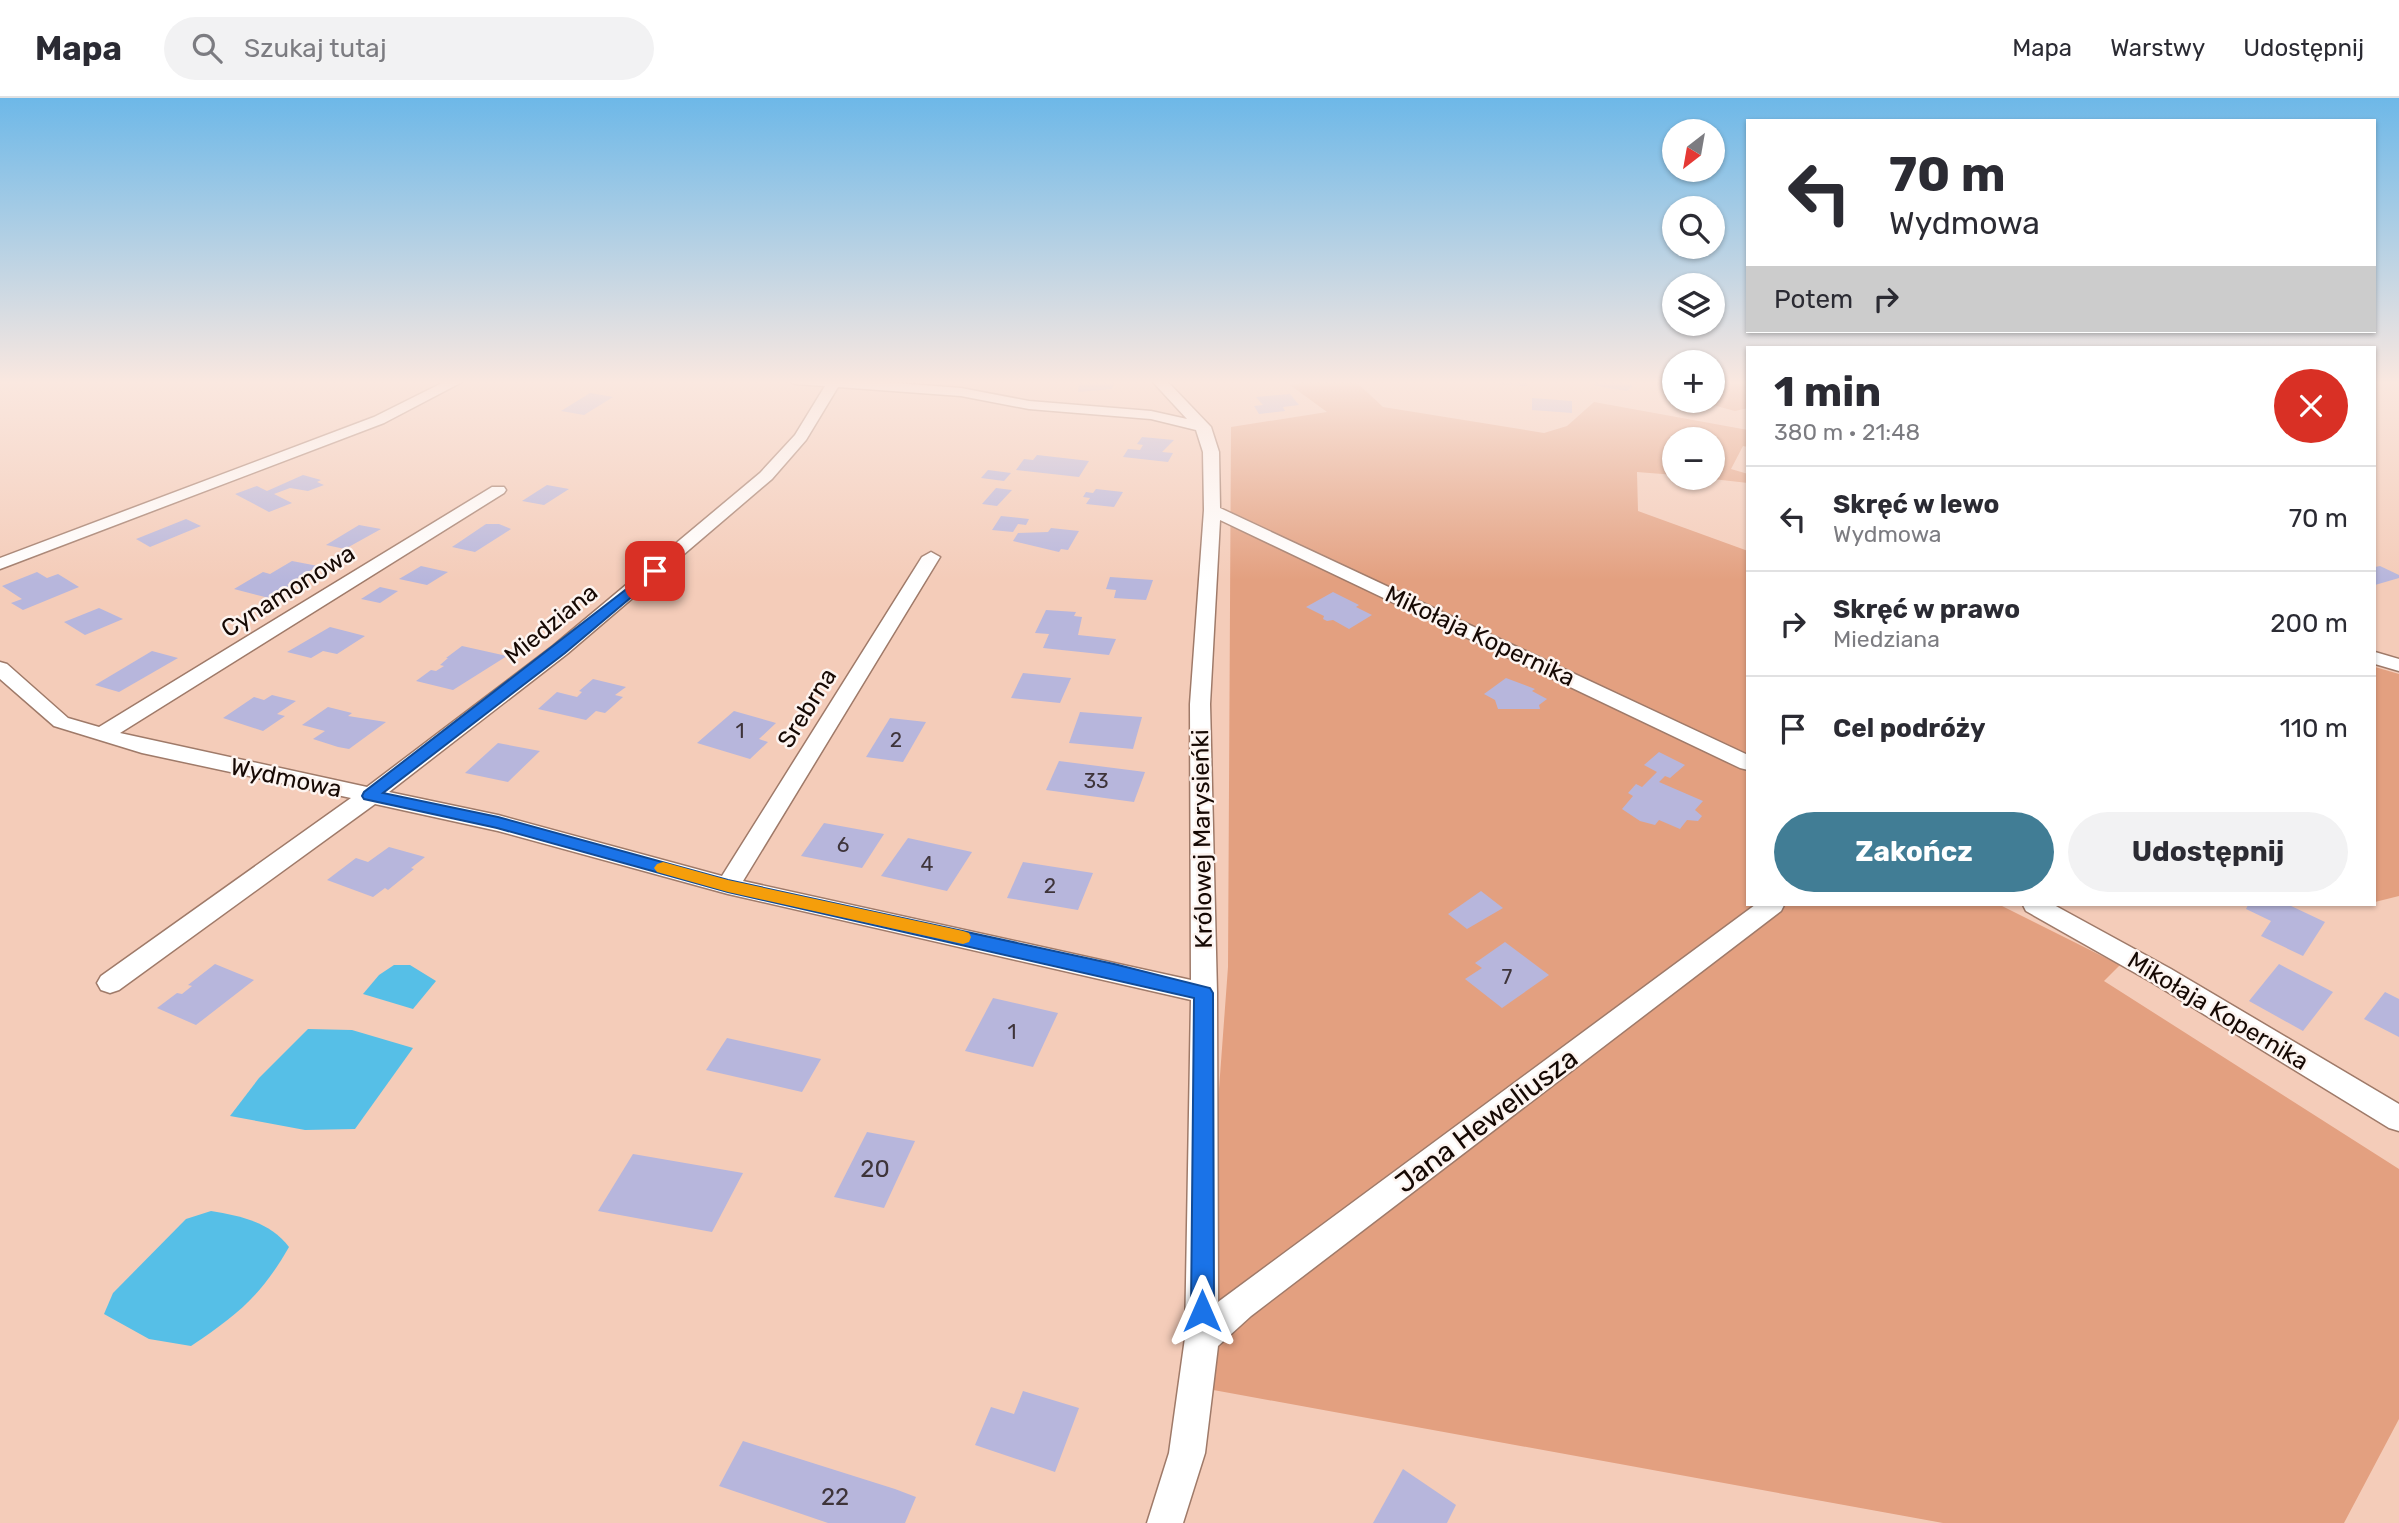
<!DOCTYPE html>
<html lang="pl">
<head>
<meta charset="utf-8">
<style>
	:root { --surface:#fff; --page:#f2f2f3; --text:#2b2b33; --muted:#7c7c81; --line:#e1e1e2; --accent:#417d95 }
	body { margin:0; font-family:Rubik,sans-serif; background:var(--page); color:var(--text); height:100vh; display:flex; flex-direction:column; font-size:26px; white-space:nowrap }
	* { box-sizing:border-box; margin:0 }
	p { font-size:23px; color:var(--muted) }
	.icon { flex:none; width:38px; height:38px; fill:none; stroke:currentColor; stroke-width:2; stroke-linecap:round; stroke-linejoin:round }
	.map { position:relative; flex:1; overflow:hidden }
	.details { position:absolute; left:1746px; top:248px; width:630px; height:560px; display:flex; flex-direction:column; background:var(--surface); border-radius:0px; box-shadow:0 2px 5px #0004 }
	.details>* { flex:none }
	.top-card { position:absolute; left:1746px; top:21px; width:630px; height:214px; border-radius:0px; box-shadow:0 2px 5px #0004; background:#fff; color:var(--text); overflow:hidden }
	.needle { width:46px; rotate:211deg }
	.buttons { position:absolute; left:1662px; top:21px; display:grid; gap:14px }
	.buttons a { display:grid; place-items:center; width:63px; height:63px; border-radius:50%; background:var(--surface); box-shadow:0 2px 5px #0004; font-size:35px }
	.pin { position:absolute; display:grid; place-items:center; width:60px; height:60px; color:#fff; margin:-30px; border-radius:14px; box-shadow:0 4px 10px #0006 }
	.me { position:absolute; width:77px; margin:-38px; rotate:0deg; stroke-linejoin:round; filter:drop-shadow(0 0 5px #0008) }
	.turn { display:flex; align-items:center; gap:24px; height:147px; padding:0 28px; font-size:32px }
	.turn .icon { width:91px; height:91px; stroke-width:2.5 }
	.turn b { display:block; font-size:49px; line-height:60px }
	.then { display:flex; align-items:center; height:66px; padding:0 28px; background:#0003; gap:14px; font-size:26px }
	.round { display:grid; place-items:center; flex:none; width:74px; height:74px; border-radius:37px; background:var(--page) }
	.summary { display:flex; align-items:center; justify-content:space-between; height:119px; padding:0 28px }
	h1 { font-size:42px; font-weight:700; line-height:52px }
	.primary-button { display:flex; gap:14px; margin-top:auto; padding:14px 28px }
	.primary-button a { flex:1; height:80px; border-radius:42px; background:var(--accent); color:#fff; font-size:28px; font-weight:700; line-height:80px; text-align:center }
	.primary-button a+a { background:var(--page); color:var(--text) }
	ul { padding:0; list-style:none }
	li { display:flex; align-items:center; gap:21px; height:105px; padding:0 28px; border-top:2px solid var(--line) }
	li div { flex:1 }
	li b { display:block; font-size:26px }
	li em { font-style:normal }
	header { display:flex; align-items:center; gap:42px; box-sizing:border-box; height:98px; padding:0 35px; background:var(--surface); border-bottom:2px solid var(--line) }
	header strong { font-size:33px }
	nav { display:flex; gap:38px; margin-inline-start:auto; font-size:24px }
	.search { width:490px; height:63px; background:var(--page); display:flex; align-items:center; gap:18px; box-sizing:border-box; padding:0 24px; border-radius:38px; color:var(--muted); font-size:26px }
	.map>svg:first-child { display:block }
	.green { fill:#e3a080 }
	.water { fill:#56bfe7 }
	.building { fill:#b7b6dc }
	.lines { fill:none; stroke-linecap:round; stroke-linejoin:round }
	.street-casing { stroke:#9f7a69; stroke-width:3 }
	.street { fill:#fff; fill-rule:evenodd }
	.route { fill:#1a73e8; stroke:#114b97; stroke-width:2 }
	.slow { fill:#f59e0b }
	.labels { text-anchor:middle; stroke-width:5; stroke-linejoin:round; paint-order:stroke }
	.number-label { font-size:21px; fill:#3e343a }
	.street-label { font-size:24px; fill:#160904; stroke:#fdf4f0 }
	.near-number-label { font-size:24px; fill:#3e343a }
	.near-street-label { font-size:28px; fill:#160904; stroke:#fdf4f0 }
</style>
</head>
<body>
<header>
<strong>Mapa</strong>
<div class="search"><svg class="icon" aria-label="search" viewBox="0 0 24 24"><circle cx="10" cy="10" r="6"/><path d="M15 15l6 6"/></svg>Szukaj tutaj</div>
<nav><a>Mapa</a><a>Warstwy</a><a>Udostępnij</a></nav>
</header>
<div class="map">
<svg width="2399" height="1425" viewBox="0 0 2399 1425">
	<rect width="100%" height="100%" fill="#f4ccb9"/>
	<g class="green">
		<polygon points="1315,282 1354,282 1383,309 1544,335 1567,328 1594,304 1748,332 1748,349 1743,348 1731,371 1748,376 1748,385 1704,380 1713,380 1713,341 1675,341 1675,377 1637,374 1638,413 1748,453 1748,807 2000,807 2120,867 2104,883 2399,1071 2399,1321 2344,1425 1943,1425 1197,1289 1228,869 1231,329 1327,314 1290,287"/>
		<polygon points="1742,282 1748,282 1748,310 1735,313 1698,303 1713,303 1713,286 1740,286"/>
		<polygon points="2375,569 2399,576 2399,798 2375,804"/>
	</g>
	<g class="water">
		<polygon points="394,867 410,867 436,883 413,911 363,896 379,877"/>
		<polygon points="308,931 352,932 413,950 355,1031 305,1032 230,1018 259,980"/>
		<path d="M211,1113C241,1118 270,1124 289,1149C261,1198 237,1217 191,1248L149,1241L104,1216L113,1195L186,1121Z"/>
	</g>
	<g class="building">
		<polygon points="1086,282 1113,282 1115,283 1112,291 1078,294 1079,284"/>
		<polygon points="1498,282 1527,282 1527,288 1498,286"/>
		<polygon points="1596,282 1631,283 1629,286 1633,288 1627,293 1603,289 1594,287"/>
		<polygon points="590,295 613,299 584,317 561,313"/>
		<polygon points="1290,296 1299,307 1283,309 1285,313 1259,316 1254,308 1263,307 1256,299"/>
		<polygon points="1532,300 1572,303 1572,315 1532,312"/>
		<polygon points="1142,339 1174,342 1162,354 1173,355 1168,364 1123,359 1128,351 1140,352 1143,347 1137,346"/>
		<polygon points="1037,357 1081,362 1089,363 1079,379 1016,372 1024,361 1033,362"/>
		<polygon points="988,372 1011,375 1004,383 981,380"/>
		<polygon points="303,377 321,382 317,384 324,387 308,393 290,390 274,396 292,405 269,414 235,396 257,388 267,393"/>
		<polygon points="547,387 569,391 544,407 522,403"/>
		<polygon points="996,390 1012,392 997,408 982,406"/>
		<polygon points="1096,391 1123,394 1114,409 1086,406 1090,400 1083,399 1086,394 1093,395"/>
		<polygon points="1001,418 1029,421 1026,427 1018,426 1013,434 992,432"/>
		<polygon points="186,421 201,428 150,449 136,441"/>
		<polygon points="486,426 499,426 511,431 475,454 452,449"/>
		<polygon points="359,427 381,431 345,451 326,447"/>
		<polygon points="1051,430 1079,433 1068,452 1061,451 1059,454 1013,443 1018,435 1048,434"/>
		<polygon points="292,463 318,468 287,487 293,488 273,501 234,491 263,474 270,476"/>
		<polygon points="421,468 448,474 427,487 399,481"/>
		<polygon points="2380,468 2399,477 2399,480 2375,487 2375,469"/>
		<polygon points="37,474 47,480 58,476 79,489 23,512 11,505 22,501 2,488"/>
		<polygon points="1110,479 1153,482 1146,502 1114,500 1116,492 1106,491"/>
		<polygon points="380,489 398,493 380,505 361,501"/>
		<polygon points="1333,494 1359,507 1356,509 1372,517 1349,531 1333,522 1327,523 1323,521 1324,518 1306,509"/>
		<polygon points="99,510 123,521 85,537 64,524"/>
		<polygon points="1046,512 1076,514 1074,518 1082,519 1078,537 1116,541 1109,557 1043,550 1049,536 1035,535"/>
		<polygon points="330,529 365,538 337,556 323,553 311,560 287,554"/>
		<polygon points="462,548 507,558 453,592 416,583 431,572 436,573 444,568 440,567 448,560 446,560"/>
		<polygon points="152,553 178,560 119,594 95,587"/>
		<polygon points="1023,575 1071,580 1060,605 1011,600"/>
		<polygon points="1506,580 1535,591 1532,593 1547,601 1539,607 1540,611 1498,611 1495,602 1484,596"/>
		<polygon points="593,581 626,589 615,597 623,599 605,615 596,613 586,622 538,611 557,594 577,599 582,594 579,593"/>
		<polygon points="272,597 296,603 277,616 285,618 263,633 223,620 254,599 264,602"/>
		<polygon points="328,609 352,615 348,618 386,624 349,651 338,649 313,641 325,633 302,627"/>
		<polygon points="734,613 776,625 759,641 768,644 750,661 697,645"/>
		<polygon points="1080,614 1142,619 1133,651 1069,645"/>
		<polygon points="890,620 926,624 903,664 866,659"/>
		<polygon points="498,645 540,653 508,684 465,675"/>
		<polygon points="1659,654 1685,667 1670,680 1665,678 1659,684 1703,703 1695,712 1702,718 1698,723 1687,722 1680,731 1659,722 1655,727 1640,723 1622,711 1633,698 1628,695 1636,686 1642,689 1657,674 1644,667"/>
		<polygon points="1059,663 1145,674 1134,704 1046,692"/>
		<polygon points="824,725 884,736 862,770 801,758"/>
		<polygon points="908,740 972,754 947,793 881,778"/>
		<polygon points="389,749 425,759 411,770 414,771 388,792 385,790 373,799 327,782 356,760 368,764"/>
		<polygon points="1023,764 1093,775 1078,812 1007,800"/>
		<polygon points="1481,793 1503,810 1467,831 1448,816"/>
		<polygon points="2248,807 2289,807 2325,824 2303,858 2261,838 2271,823 2246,811"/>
		<polygon points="1505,844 1549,877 1502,910 1465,881 1482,870 1475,865"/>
		<polygon points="215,866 254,882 196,927 157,910 177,895 182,896 192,888 188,887"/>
		<polygon points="2279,866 2333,894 2303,933 2249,903"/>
		<polygon points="2385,894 2399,901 2399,939 2364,921"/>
		<polygon points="993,900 1058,915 1033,969 965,953"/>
		<polygon points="727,940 821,961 802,994 706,972"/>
		<polygon points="867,1034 915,1043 884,1110 834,1099"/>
		<polygon points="633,1056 743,1075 712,1134 598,1113"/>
		<polygon points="1023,1293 1079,1310 1055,1374 975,1347 991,1309 1014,1316"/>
		<polygon points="743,1343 895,1391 916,1399 905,1425 828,1425 719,1388"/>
		<polygon points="1403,1371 1456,1407 1447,1425 1373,1425"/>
	</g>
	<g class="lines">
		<defs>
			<g id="street">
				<polygon points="448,282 466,282 384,325 0,471 0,460 374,319"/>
				<path d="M788,282H856L961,290L1029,303L1151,313L1187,321L1151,282H1166L1211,329L1219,354L1220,410L1748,657V672L1740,670L1220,422L1210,606L1217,895L1218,1204L1755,807H1784L1781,813L1251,1218L1218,1248L1205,1355L1183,1425H1147L1169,1355L1185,1240L1191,902L728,796L498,733L375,706L119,892L110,895L101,892L97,885L101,878L351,700L142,655L54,628L0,581V564L7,566L68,620L99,629L492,389H504L506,392L504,395L120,635L367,689L553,548L760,375L795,337L825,288L795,286ZM838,289L961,298L1029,311L1151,321L1196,332L1203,354L1204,412L1190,606L1191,882L743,783L940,459L931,454L922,459L722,778L498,717L389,694L567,556L772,381L806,342Z"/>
				<polygon points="2375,554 2399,561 2399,573 2375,566"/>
				<polygon points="2023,807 2054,807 2171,871 2399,1006 2399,1033 2389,1030 2153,885 2026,813"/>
			</g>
		</defs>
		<use href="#street" class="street-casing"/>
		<use href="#street" class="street"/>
	</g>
	<linearGradient id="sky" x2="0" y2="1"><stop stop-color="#6db8e8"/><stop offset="0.59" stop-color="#fae8e0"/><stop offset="1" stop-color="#fae8e0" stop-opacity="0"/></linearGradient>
	<rect width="2399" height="482" fill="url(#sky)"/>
	<polygon class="route" points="655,469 662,473 660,475 565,555 383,695 498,719 728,782 1114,866 1210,890 1213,895 1214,1213 1211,1221 1202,1224 1194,1221 1191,1213 1194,900 728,794 497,730 364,701 362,698 364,694"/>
	<polygon class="slow" points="663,764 728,782 963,833 969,835 971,839 969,844 963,846 728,794 657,774 654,770 657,766"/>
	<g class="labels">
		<g class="number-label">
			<text x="740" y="640">1</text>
			<text x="896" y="649">2</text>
			<text x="1096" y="690">33</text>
			<text x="843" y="754">6</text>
			<text x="927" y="773">4</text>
			<text x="1050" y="795">2</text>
			<text x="1507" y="886">7</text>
			<text x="1012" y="941">1</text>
		</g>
		<g class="street-label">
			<text transform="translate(288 493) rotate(-32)" y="8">Cynamonowa</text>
			<text transform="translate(551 526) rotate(-39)" y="8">Miedziana</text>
			<text transform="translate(1480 538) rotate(25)" y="8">Mikołaja Kopernika</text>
			<text transform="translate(807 610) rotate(-58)" y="8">Srebrna</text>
			<text transform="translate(286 680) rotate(12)" y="8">Wydmowa</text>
			<text transform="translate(1202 741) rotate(-91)" y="8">Królowej Marysieńki</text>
			<text transform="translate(2218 913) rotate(31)" y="8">Mikołaja Kopernika</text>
		</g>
		<g class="near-number-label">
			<text x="875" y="1079">20</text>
			<text x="835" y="1407">22</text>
		</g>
		<g class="near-street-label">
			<text transform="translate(1486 1022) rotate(-37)" y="10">Jana Heweliusza</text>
		</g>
	</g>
</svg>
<div class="buttons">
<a><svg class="needle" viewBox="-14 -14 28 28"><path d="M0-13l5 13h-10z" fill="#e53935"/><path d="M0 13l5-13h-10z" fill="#7c7c81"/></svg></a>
<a><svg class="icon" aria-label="search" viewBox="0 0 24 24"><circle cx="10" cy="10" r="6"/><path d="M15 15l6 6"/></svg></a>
<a><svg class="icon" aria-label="layers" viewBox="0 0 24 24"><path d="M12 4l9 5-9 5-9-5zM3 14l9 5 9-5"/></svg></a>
<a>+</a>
<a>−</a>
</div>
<div class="pin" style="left:655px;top:473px;background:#d93025"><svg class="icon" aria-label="arrive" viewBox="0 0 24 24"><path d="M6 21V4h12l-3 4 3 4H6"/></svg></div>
<svg class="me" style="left:1202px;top:1213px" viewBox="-20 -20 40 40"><path d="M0-17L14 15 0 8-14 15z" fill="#1a73e8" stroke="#fff" stroke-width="4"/></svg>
<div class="top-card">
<div class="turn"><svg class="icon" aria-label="left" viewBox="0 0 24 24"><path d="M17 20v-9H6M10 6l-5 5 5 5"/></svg><div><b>70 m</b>Wydmowa</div></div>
<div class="then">Potem<svg class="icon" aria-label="right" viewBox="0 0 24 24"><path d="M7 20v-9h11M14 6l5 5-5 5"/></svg></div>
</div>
<section class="details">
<div class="summary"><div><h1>1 min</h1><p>380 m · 21:48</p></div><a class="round" style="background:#d93025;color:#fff"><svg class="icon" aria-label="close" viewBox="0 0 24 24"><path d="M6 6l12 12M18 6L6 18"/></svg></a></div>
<ul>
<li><svg class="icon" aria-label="left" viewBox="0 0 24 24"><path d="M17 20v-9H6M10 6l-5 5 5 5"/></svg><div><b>Skręć w lewo</b><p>Wydmowa</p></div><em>70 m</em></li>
<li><svg class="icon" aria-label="right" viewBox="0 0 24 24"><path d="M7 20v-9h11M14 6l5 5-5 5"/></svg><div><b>Skręć w prawo</b><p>Miedziana</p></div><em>200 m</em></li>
<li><svg class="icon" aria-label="arrive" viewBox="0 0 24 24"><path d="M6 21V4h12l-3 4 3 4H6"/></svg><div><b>Cel podróży</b></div><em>110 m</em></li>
</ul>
<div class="primary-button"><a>Zakończ</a><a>Udostępnij</a></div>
</section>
</div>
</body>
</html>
